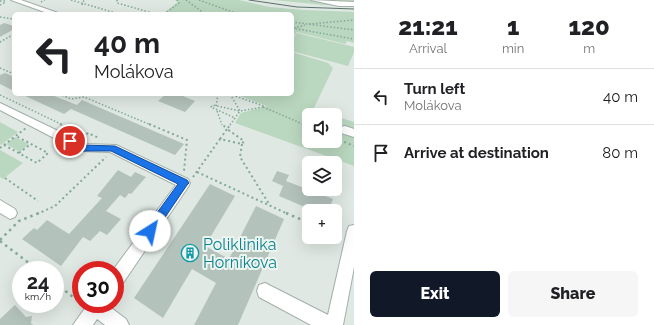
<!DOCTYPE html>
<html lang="en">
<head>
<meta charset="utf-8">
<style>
	:root { --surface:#fff; --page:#f6f6f6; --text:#202124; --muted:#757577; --line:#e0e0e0; --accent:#111827 }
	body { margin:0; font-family:Raleway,sans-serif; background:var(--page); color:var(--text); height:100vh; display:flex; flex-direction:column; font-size:15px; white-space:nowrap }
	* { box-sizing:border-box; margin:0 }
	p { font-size:13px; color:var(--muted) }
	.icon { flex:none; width:22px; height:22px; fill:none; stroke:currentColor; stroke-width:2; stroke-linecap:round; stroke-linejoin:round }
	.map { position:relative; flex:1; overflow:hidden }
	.drawer { display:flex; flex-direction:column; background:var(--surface); width:300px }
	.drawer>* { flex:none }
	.hud { position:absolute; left:12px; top:12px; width:282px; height:84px; border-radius:6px; box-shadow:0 4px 16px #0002; background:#fff; color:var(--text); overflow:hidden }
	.tools { position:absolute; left:302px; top:108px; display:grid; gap:8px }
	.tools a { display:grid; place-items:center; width:40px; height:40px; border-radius:6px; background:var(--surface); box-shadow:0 4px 16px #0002; font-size:20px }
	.speed { position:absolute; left:12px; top:261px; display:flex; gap:8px; font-size:20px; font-weight:700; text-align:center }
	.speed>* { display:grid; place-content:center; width:52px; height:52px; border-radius:50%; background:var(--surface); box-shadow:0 4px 16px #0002; line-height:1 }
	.speed small { font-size:10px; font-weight:400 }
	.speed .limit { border:6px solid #d22; background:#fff; color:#111 }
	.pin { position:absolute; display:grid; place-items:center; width:34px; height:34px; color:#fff; margin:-17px; border:2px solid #fff; border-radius:50%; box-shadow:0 1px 4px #0007 }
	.me { position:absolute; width:44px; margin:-22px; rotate:35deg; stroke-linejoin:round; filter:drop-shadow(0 0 3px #0008) }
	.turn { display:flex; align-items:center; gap:14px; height:84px; padding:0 16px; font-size:18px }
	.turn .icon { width:52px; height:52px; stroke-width:2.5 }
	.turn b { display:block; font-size:28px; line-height:34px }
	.eta { display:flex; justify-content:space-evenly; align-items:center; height:68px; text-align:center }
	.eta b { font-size:24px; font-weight:800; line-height:28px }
	.cta { display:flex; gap:8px; margin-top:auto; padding:8px 16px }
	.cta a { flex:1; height:46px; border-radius:6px; background:var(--accent); color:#fff; font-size:16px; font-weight:800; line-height:46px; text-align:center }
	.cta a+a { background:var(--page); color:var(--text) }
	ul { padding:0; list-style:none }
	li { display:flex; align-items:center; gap:12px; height:56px; padding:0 16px; border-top:1px solid var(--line) }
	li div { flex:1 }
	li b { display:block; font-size:15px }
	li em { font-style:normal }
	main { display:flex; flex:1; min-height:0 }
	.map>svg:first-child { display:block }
	.green { fill:#bad7bf }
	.building { fill:#b4c2bc }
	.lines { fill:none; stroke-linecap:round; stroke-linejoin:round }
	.minor-casing { stroke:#a3afa9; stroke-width:2 }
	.path-far2 { stroke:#83a899; stroke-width:1.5; stroke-dasharray:1.5 2; stroke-linecap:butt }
	.path-far1 { stroke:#83a899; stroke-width:2; stroke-dasharray:2 3; stroke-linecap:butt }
	.path { stroke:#83a899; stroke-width:2.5; stroke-dasharray:2.5 4; stroke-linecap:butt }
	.minor { fill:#fff; fill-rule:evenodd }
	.tram { stroke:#5c716a; stroke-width:1 }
	.route { fill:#1a73e8; stroke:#114b97 }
	.labels { text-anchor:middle; stroke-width:4; stroke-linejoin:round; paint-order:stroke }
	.near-culture-label { font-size:16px; fill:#0d838f; stroke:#eef5f1; text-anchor:start }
</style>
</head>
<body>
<main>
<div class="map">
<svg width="354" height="325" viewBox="0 0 354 325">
	<rect width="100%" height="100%" fill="#dfe8e3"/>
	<g class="green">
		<polygon points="175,0 239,0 269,7 304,10 354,12 354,43 347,41 345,44 297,32 292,39 292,14 163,14 178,2"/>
		<polygon points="273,0 354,0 354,6 324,5"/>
		<polygon points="297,33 354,47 354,52 348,66 292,51 292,40"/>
		<polygon points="292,52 328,63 333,68 314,108 333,115 309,115 309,141 335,141 335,116 354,122 354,166 235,123 241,113 267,106 235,94 292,94"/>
		<polygon points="0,122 18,132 1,145 0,144"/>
		<polygon points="15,137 29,144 20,152 6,144"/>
		<polygon points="0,150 23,163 3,179 0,177"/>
	</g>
	<g class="building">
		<polygon points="4,23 14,26 14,29 0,37 0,25"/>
		<polygon points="5,73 14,77 14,91 0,84 0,75"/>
		<polygon points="21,94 49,94 77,105 82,100 184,144 175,155 71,109 64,114"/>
		<polygon points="166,94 178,94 195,101 185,112 158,101"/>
		<polygon points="118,170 131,177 135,172 146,177 131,194 129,193 125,198 120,195 106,211 121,219 107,235 100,231 90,241 83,237 61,266 22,239 34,228 37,230 47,220 69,234 102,198 97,196"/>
		<polygon points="277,171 289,175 286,181 333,199 328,211 314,211 279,196 283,186 272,181"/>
		<polygon points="210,184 235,196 205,246 229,259 256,206 284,219 238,325 194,325 216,283 192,269 163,318 134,298"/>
		<polygon points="15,305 26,317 32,316 31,323 33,325 0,325 0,319"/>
	</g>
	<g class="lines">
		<defs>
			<g id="minor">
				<polygon points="11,0 21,0 61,14 50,14"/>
				<polygon points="311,0 354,2 354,6 339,6"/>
				<polygon points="0,103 85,144 116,145 188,179 190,183 188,187 121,286 115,288 115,270 113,270 176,185 110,152 79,151 0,110"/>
				<polygon points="345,126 354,129 354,137 341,133 340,130 341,127"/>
				<polygon points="0,200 15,209 17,213 15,217 10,219 0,213"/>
				<polygon points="354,225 354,267 343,325 311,325 259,297 257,291 259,285 265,283 328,315 347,231 349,226"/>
				<polygon points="88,304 106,304 126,319 129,325 105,325 97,319 93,325 73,325"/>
			</g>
		</defs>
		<use href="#minor" class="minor-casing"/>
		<g class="path-far2">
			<polyline points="71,0 116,13 147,14"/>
			<polyline points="117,0 117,3 156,14"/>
			<polyline points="186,0 205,14"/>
			<polyline points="199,0 238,14"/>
			<polyline points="0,1 7,1"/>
			<polyline points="41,2 45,0"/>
			<polyline points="0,5 6,2"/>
			<polyline points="82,5 84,0"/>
			<polyline points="164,14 179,3 177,0"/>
			<polyline points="0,17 14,19"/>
			<polyline points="292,22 354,30"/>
			<polyline points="309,24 354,20"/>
			<polyline points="292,28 354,39"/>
			<polyline points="294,28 305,25"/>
			<polyline points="0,42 14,34"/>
			<polyline points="0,68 14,74"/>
			<polyline points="59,94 71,99 84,97 151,125"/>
			<polyline points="229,94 264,106 263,107 305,125"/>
			<polyline points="230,94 240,111 235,118"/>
			<polyline points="0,95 63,125"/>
			<polyline points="216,106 218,94"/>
			<polyline points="217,111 222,125"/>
			<polyline points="230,125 235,118 211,107 213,105 240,111 263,107"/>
		</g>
		<g class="path-far1">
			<polyline points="60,124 85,136 88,133 99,138"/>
			<polyline points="149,124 187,140 184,171"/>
			<polyline points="302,124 309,127"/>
			<polyline points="335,138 354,146"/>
			<polyline points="220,139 227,129 222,124"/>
			<polyline points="242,144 240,157 269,204"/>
			<polyline points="4,145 37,163 48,153 16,136"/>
			<polyline points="0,148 26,128"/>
			<polyline points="19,153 31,144"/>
			<polyline points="197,172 288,214"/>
			<polyline points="193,177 220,139 242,144 244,141 227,129 231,124"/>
			<polyline points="5,178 38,201"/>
			<polyline points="37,214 55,206 106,157"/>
		</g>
		<g class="path">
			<polyline points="286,213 309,223"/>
			<polyline points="323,237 339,244"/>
			<polyline points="0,240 19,221 39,213"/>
			<polyline points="0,241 38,270"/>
			<polyline points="55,283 81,303"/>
		</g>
		<use href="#minor" class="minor"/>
		<polyline class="tram" points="249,0 297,7 354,9"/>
	</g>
	<polygon class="route" points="70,138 84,145 115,146 187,180 189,183 187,185 153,235 150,236 146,235 144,231 146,228 178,184 111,151 83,151 66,141"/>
	<defs>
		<symbol id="building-ring" viewBox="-11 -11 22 22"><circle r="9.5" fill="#eef5f1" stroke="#0f9aa8" stroke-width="1.5"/><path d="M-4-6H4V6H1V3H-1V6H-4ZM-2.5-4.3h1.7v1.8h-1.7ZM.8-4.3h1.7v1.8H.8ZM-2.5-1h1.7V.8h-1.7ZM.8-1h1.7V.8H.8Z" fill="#0f9aa8"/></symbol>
	</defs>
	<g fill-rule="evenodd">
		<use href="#building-ring" x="180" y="243" width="20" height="20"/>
	</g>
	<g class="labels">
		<g class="near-culture-label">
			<text x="203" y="250">Poliklinika<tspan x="203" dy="18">Horníkova</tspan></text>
		</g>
	</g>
</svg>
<div class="tools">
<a><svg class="icon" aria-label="sound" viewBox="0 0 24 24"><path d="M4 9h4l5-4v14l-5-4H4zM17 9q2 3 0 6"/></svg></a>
<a><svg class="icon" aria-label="layers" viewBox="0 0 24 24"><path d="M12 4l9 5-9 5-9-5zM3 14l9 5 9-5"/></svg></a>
<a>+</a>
</div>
<div class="speed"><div>24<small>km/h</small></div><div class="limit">30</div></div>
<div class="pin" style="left:70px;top:141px;background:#d93025"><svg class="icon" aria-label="arrive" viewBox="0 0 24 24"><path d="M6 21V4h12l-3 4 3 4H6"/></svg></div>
<svg class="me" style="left:150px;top:231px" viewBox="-20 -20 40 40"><circle r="19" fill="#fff"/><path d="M0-13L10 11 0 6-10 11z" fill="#1a73e8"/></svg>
<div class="hud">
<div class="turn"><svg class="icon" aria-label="left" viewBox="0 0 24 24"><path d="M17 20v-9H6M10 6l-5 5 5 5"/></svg><div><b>40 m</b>Molákova</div></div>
</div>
</div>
<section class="drawer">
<div class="eta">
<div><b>21:21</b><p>Arrival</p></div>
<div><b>1</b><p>min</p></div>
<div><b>120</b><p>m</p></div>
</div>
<ul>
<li><svg class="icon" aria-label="left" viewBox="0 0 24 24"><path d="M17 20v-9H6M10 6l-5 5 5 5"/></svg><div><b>Turn left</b><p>Molákova</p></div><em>40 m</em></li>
<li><svg class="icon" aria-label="arrive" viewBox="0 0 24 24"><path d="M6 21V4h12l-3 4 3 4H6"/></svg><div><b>Arrive at destination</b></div><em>80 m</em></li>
</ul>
<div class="cta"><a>Exit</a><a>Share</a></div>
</section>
</main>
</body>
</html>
